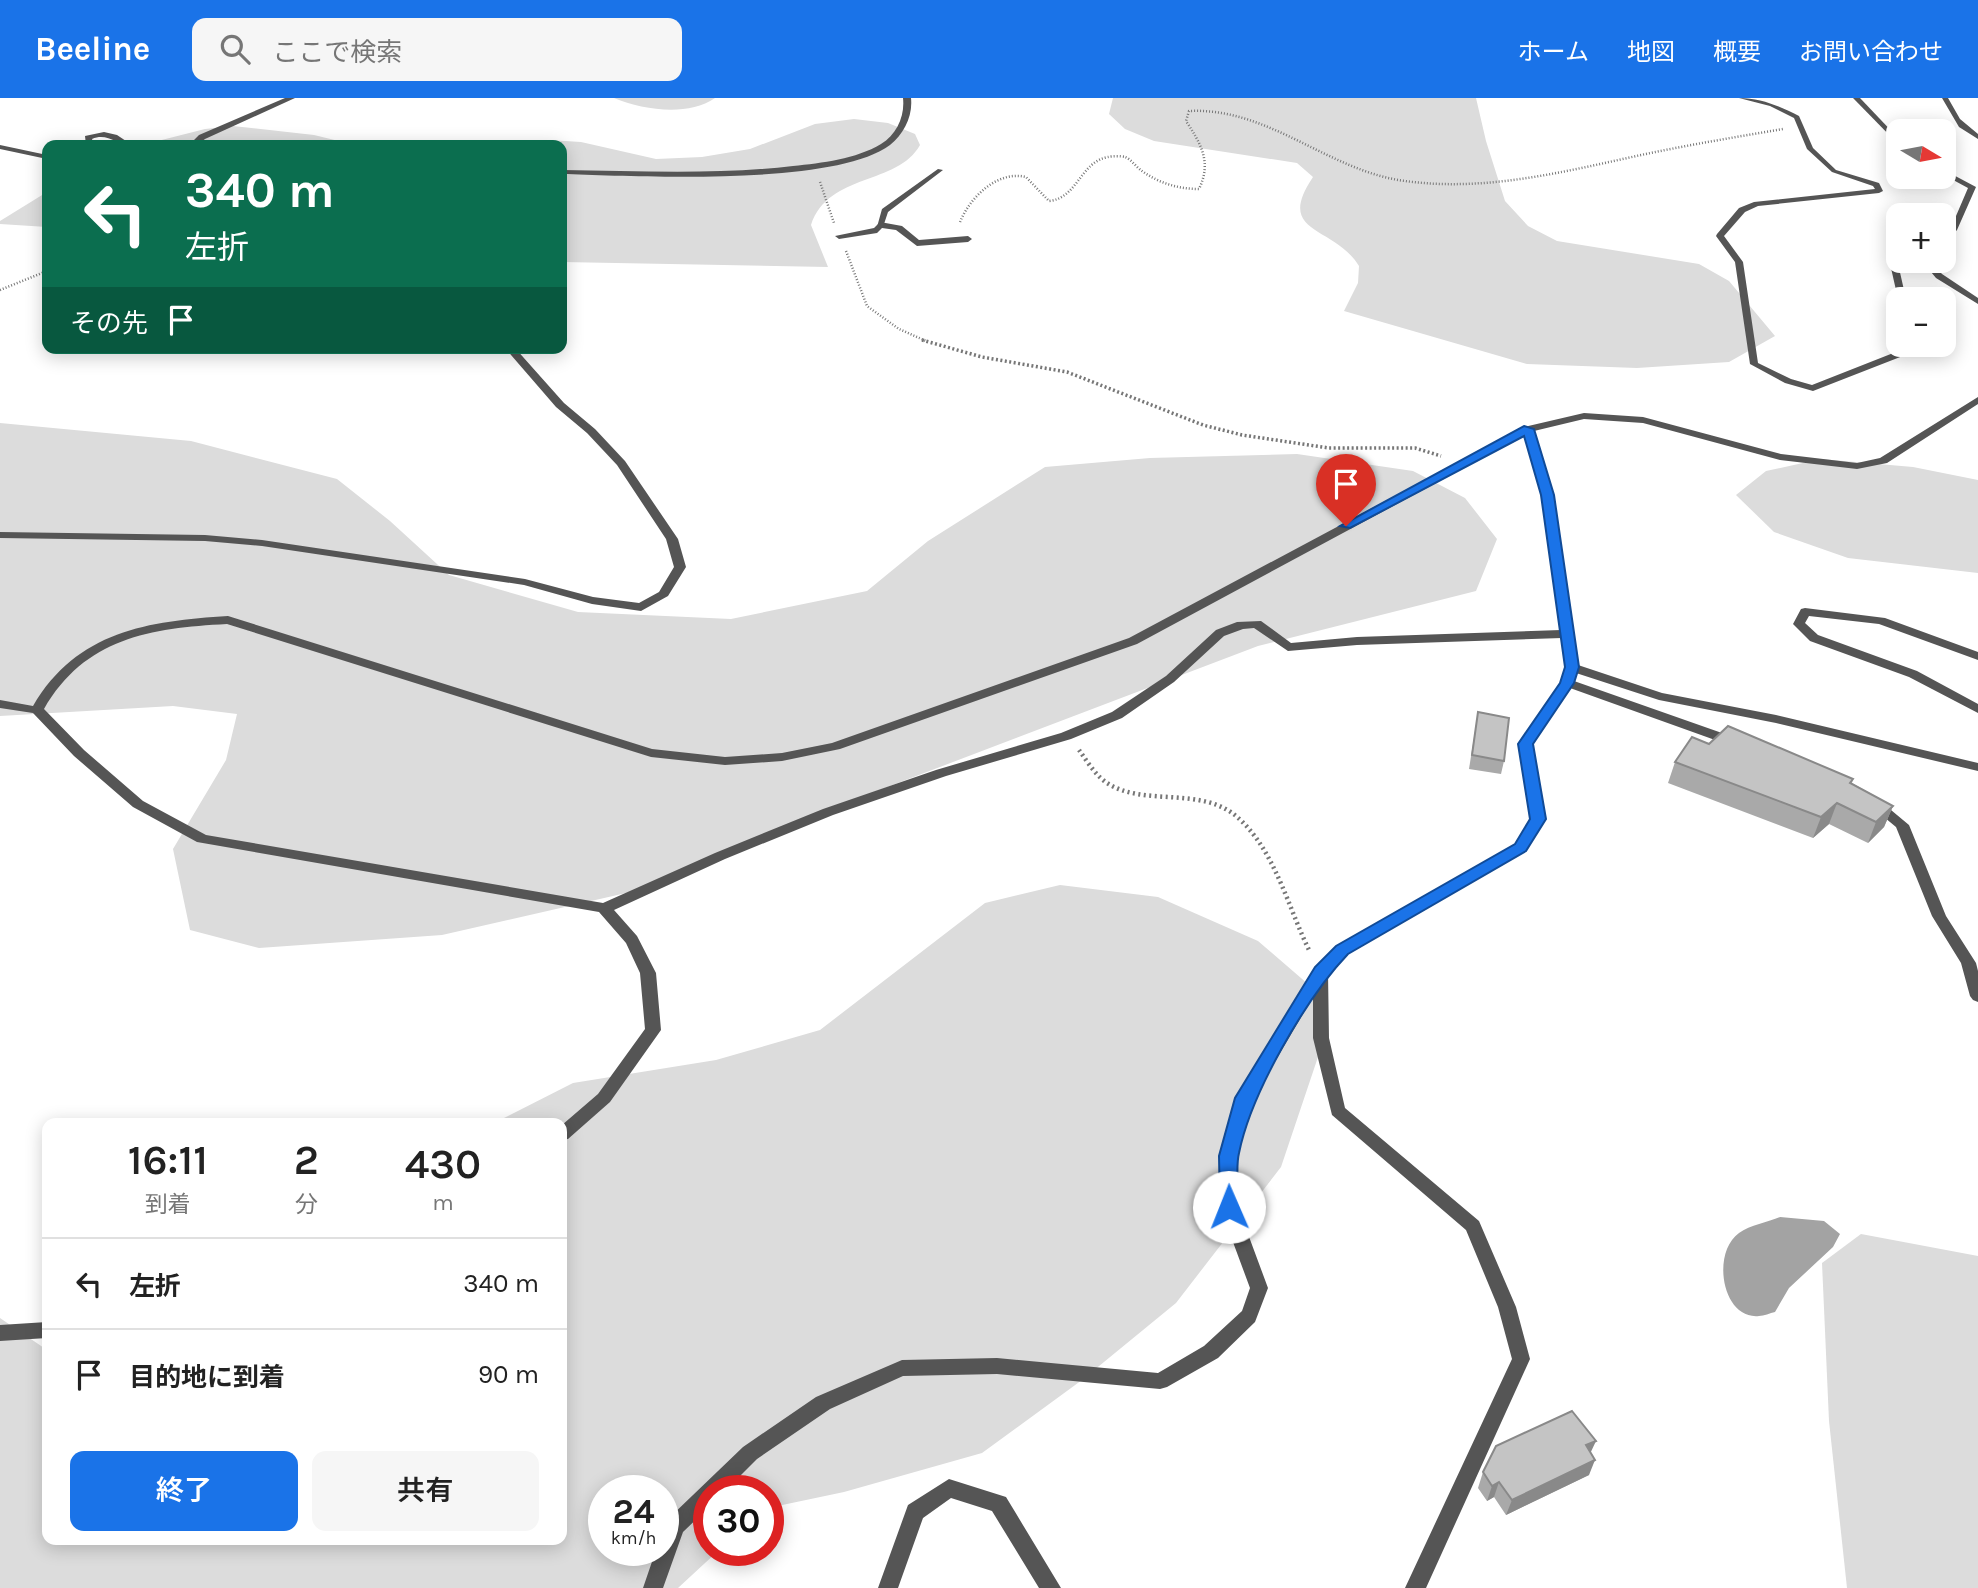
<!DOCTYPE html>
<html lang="ja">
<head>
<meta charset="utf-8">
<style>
	:root { --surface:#fff; --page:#f6f6f6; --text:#222; --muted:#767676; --line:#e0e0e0; --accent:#1a73e8 }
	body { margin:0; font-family:Karla,"Noto Sans JP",sans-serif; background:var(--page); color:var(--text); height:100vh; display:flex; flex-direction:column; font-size:26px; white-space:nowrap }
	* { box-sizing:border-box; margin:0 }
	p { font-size:23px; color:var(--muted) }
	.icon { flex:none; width:38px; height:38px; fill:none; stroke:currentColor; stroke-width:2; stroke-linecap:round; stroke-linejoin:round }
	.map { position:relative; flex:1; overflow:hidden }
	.panel { position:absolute; left:42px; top:1020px; width:525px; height:427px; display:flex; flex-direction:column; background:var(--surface); border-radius:14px; box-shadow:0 4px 18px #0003 }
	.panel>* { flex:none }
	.hud { position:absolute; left:42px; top:42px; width:525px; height:214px; border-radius:14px; box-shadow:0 4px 18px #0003; background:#0b6e4f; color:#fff; overflow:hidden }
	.needle { width:46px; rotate:100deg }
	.buttons { position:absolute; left:1886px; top:21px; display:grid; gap:14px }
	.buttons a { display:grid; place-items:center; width:70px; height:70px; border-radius:14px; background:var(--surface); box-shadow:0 4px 18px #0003; font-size:35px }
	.speed { position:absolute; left:588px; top:1377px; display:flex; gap:14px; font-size:35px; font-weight:700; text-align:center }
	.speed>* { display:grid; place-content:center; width:91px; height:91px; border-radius:50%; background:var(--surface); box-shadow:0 4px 18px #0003; line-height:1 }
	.speed small { font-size:18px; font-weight:400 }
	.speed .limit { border:10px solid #d22; background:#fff; color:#111 }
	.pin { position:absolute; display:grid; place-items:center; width:60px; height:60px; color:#fff; margin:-72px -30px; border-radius:50% 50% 50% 0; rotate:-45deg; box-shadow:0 0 7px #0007 }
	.pin .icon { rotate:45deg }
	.me { position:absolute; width:77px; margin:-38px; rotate:359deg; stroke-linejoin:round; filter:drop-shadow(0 0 5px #0008) }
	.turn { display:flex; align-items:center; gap:24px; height:147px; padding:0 28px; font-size:32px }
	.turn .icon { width:91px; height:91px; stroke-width:2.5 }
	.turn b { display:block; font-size:49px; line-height:60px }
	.then { display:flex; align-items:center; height:66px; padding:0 28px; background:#0003; gap:14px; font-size:26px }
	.eta { display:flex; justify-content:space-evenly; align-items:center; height:119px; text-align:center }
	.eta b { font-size:42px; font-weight:600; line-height:49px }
	.primary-button { display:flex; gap:14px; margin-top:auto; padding:14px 28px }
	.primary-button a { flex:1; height:80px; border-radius:14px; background:var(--accent); color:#fff; font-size:28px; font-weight:600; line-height:80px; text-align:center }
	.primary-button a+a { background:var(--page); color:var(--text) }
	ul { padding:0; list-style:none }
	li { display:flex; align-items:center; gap:21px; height:91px; padding:0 28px; border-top:2px solid var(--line) }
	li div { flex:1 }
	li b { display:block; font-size:26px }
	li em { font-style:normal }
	header { display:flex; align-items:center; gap:42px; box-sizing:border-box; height:98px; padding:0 35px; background:var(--accent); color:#fff }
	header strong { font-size:33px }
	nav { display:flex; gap:38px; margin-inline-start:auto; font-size:24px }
	.search { width:490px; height:63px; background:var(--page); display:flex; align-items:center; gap:18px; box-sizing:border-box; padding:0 24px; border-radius:14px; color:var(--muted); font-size:26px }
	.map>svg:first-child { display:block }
	.green { fill:#dcdcdc; fill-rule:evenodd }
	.water { fill:#a3a3a3 }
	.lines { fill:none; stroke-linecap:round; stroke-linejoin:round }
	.path-far2 { stroke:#777; stroke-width:2.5; stroke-dasharray:1 2; stroke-linecap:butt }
	.path-far1 { stroke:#777; stroke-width:3.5; stroke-dasharray:2 2.5; stroke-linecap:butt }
	.path { stroke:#777; stroke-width:4.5; stroke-dasharray:2 3.5; stroke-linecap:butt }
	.service { fill:#555; fill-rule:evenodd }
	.minor { fill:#555; fill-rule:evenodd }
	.wall { fill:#a9a9a9 }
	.shaded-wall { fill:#898989 }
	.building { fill:#c4c4c4; stroke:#898989; stroke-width:2 }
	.route { fill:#1a73e8; stroke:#114b97; stroke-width:2 }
</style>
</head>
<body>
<header>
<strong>Beeline</strong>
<div class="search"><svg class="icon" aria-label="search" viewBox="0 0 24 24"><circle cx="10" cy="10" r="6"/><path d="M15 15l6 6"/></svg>ここで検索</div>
<nav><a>ホーム</a><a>地図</a><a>概要</a><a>お問い合わせ</a></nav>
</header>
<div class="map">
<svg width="1978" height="1490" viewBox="0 0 1978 1490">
	<rect width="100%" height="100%" fill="#fff"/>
	<g class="green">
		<path d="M614,0H715C687,19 644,12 614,0Z"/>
		<path d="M1113,0H1476L1486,43L1505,103L1528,128L1557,143L1699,166L1729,183L1775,238L1729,264L1637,270L1527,266L1344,213L1358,185L1359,168C1334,127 1274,137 1313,79L1297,65L1154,43L1125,31L1109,16Z"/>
		<path d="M854,21L888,25L915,36L920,47C897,88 829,74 811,127L828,169L562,164V47H493L549,42L581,44L656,61L702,59L750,51L815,26Z"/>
		<polygon points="233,28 314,37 355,47 142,47 205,31"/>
		<polygon points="47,94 47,129 0,126 0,123"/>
		<polygon points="0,325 191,343 337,381 390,423 449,477 578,514 731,521 867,493 928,443 1045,369 1150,360 1297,356 1413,373 1465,400 1497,441 1476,493 1258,548 819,715 661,787 442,837 259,850 190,832 173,751 226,662 237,616 173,608 0,618"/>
		<polygon points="1821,361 1913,369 1978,382 1978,475 1848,460 1774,434 1736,397 1766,373"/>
		<path d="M1060,787L1158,799L1258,843L1316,893L1318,959L1281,1069L1176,1205L1082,1282L982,1355L844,1394L768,1410V1393H709V1452L718,1453L678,1490H0V1220L47,1252V1442H562V1026L494,1025L573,985L716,962L820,932L985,805ZM604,1393H663V1452H604Z"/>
		<polygon points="1861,1136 1978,1158 1978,1490 1847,1490 1829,1323 1822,1165"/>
	</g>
	<path class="water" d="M1780,1119L1824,1123L1840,1136L1833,1149L1789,1190L1775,1214C1770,1215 1764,1218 1759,1218C1722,1222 1711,1155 1739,1135C1750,1127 1768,1124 1780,1119Z"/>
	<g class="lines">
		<g class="path-far2">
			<polyline points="820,84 834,125"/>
			<path d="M960,124C970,99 998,72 1026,79L1049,103C1078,100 1080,64 1108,59C1112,58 1122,58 1125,59C1131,61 1137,70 1142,73C1159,85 1178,91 1199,91C1212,64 1201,46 1186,23L1189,13C1269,9 1328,73 1405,83C1485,94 1563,74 1641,57C1688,47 1736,39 1783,31"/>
			<polyline points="846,153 867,208 899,231 926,243"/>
			<polyline points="0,192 47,173"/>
		</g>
		<polyline class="path-far1" points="922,242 982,259 1067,274 1203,327 1242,337 1329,350 1415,350 1441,358"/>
		<path class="path" d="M1079,652C1087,663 1095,677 1107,685C1144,709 1200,688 1236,718C1275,751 1288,810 1310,854"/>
		<g class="service">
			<path d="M1739,0C1761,0 1779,8 1799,18L1813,50L1836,72L1879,85L1883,93L1879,95L1758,108L1745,114L1724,138L1743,164L1758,265L1791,281L1812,287L1906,250L1908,247H1916L1913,254L1813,293L1785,285L1750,266L1735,164L1716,138L1717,136L1739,110L1754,104L1875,91L1873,88L1832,74L1807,51L1794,20L1770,8Z"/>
			<polygon points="1853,0 1860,0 1899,41 1899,47"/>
			<polygon points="1942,0 1948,0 1960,21 1978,36 1978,41 1959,29"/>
			<polygon points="938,71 943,72 888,114 883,129 877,129 882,111"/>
			<polygon points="1944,72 1976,89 1957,132 1944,146 1944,139 1953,125 1968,90 1944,77"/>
			<polygon points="1896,157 1899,157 1899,163 1901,163 1899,170 1906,201 1898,201 1891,170"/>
			<polygon points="1922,163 1930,163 1942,176 1978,200 1978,206 1936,180"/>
		</g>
		<g class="minor">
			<polygon points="285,0 295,0 205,41 197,47 189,47 199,37"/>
			<path d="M903,0H911C913,18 904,36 890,47C833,89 635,78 562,76V72C639,73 716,77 793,68C822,65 856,61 881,46C897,36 905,18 903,0Z"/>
			<path d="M104,34L117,37L132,47C117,48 108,34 92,41L94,47H86L85,38Z"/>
			<polygon points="0,47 47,57 47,61 0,51"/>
			<polygon points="880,124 902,128 919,142 968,138 972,141 968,144 917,148 896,132 882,130 877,135 839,141 835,138 874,130"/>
			<polygon points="505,250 515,250 564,305 595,331 625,363 678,441 686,469 668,498 641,513 592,506 524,487 262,448 205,443 0,440 0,434 205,437 262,442 525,481 593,499 639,505 659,494 674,469 666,441 617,367 587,335 556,309"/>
			<path d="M1978,299V306L1887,365L1857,371L1780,362L1643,325L1584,321L1534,333L1553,397L1578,567L1662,595L1776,617L1978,665V673L1776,625L1659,602L1576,575L1574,583L1739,641L1741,644L1734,648L1729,647L1570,590L1532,646L1545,721L1526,752L1347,856L1328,875L1329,940L1345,1010L1479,1123L1516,1209L1530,1261L1426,1490H1405L1512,1261L1498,1209L1466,1132L1332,1017L1313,940V899L1253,1001L1236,1058L1238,1109L1268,1190L1255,1224L1218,1260L1167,1289L1160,1291L997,1276L903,1278L830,1311L757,1361L725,1393H709V1409L683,1434L663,1490H643L656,1452H663V1433L668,1421L743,1349L816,1299L902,1262L997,1260L1158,1275L1204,1248L1242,1213L1250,1190L1220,1109V1058L1237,1000L1316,869L1337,848L1516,746L1531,721L1518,646L1561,585L1566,569L1562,540L1357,547L1288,553L1254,530L1243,531L1224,538L1174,584L1122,620L1071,641L946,678L833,717L725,761L614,812L637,838L656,875L661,932L610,1004L568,1041L562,1042V1027L598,996L645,931L640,875L626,845L599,814L197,744L133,709L74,658L33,615L0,610V602L33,608C77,533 148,523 228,518L652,651L725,659L782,655L832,645L1129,540L1524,329L1584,315L1643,319L1781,356L1857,365L1880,360ZM1525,337L1543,397L1561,532L1357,539L1291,545L1261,523L1237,524L1216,532L1166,578L1112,614L1061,635L936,672L823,711L715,755L603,805L206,737L143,703L84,652L44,611C85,540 150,530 227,526L651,659L725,667L782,663L840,651L1137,546Z"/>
			<polygon points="1805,510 1885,520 1978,554 1978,562 1879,526 1809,518 1805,525 1818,537 1917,573 1978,606 1978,615 1909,579 1810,543 1793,526 1801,511"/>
			<polygon points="1874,701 1879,702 1909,727 1946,818 1976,865 1978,873 1978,904 1973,902 1970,898 1961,865 1932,818 1896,729 1867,705"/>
			<polygon points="47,1224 47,1240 0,1243 0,1227"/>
			<polygon points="949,1381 1006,1399 1061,1490 1039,1490 992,1413 951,1400 923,1420 898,1490 878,1490 908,1407"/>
		</g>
	</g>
	<g class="wall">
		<polygon points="1478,614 1504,663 1501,676 1469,671"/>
		<polygon points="1709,646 1853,681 1852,685 1893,708 1884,729 1868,745 1829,726 1813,740 1668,685 1675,664"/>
		<polygon points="1591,1354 1589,1377 1506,1417 1494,1399 1487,1403 1478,1390 1483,1374"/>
	</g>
	<g class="shaded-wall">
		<polygon points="1837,705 1829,726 1813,740 1821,719"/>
		<polygon points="1893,708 1884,729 1868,745 1876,724"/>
		<polygon points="1596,1343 1589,1358 1586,1347"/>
		<polygon points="1595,1362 1589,1377 1506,1417 1512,1402"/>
		<polygon points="1499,1384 1494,1399 1487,1403 1492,1388"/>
	</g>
	<g class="building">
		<polygon points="1478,614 1509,620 1504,663 1472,657"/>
		<polygon points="1728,628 1853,681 1850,685 1893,708 1876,724 1837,705 1821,719 1675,664 1692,639 1709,646"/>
		<polygon points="1572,1313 1596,1343 1586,1347 1595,1362 1512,1402 1499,1384 1492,1388 1483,1374 1496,1348"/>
	</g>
	<path class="route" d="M1524,328L1534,331L1554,397L1579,569L1574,585L1533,646L1546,721L1526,753L1348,856C1306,900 1251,995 1239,1055C1235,1072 1239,1092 1239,1109L1236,1114H1222L1220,1109L1219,1058L1235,1000L1315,869L1336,848L1515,746L1530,721L1518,646L1560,585L1565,569L1541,397L1524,338L1350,430L1340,428Z"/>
</svg>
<div class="buttons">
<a><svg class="needle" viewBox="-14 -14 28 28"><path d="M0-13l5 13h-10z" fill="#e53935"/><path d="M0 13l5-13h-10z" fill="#767676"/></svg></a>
<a>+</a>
<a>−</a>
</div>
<div class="speed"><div>24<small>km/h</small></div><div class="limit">30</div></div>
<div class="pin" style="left:1346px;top:428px;background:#d93025"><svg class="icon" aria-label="arrive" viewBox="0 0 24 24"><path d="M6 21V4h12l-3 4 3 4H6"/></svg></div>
<svg class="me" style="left:1229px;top:1109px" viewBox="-20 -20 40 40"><circle r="19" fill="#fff"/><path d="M0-13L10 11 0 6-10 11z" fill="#1a73e8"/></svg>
<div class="hud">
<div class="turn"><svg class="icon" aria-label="left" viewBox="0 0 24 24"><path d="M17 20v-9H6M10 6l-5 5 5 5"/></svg><div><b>340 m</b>左折</div></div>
<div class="then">その先<svg class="icon" aria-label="arrive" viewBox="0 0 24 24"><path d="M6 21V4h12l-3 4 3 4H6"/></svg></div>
</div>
<section class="panel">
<div class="eta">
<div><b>16:11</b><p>到着</p></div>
<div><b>2</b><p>分</p></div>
<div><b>430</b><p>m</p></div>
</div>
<ul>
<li><svg class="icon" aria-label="left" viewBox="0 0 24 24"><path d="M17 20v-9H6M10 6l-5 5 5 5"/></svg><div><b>左折</b></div><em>340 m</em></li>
<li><svg class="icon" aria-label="arrive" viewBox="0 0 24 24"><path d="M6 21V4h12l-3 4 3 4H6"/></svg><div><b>目的地に到着</b></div><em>90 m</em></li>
</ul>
<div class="primary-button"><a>終了</a><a>共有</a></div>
</section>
</div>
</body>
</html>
